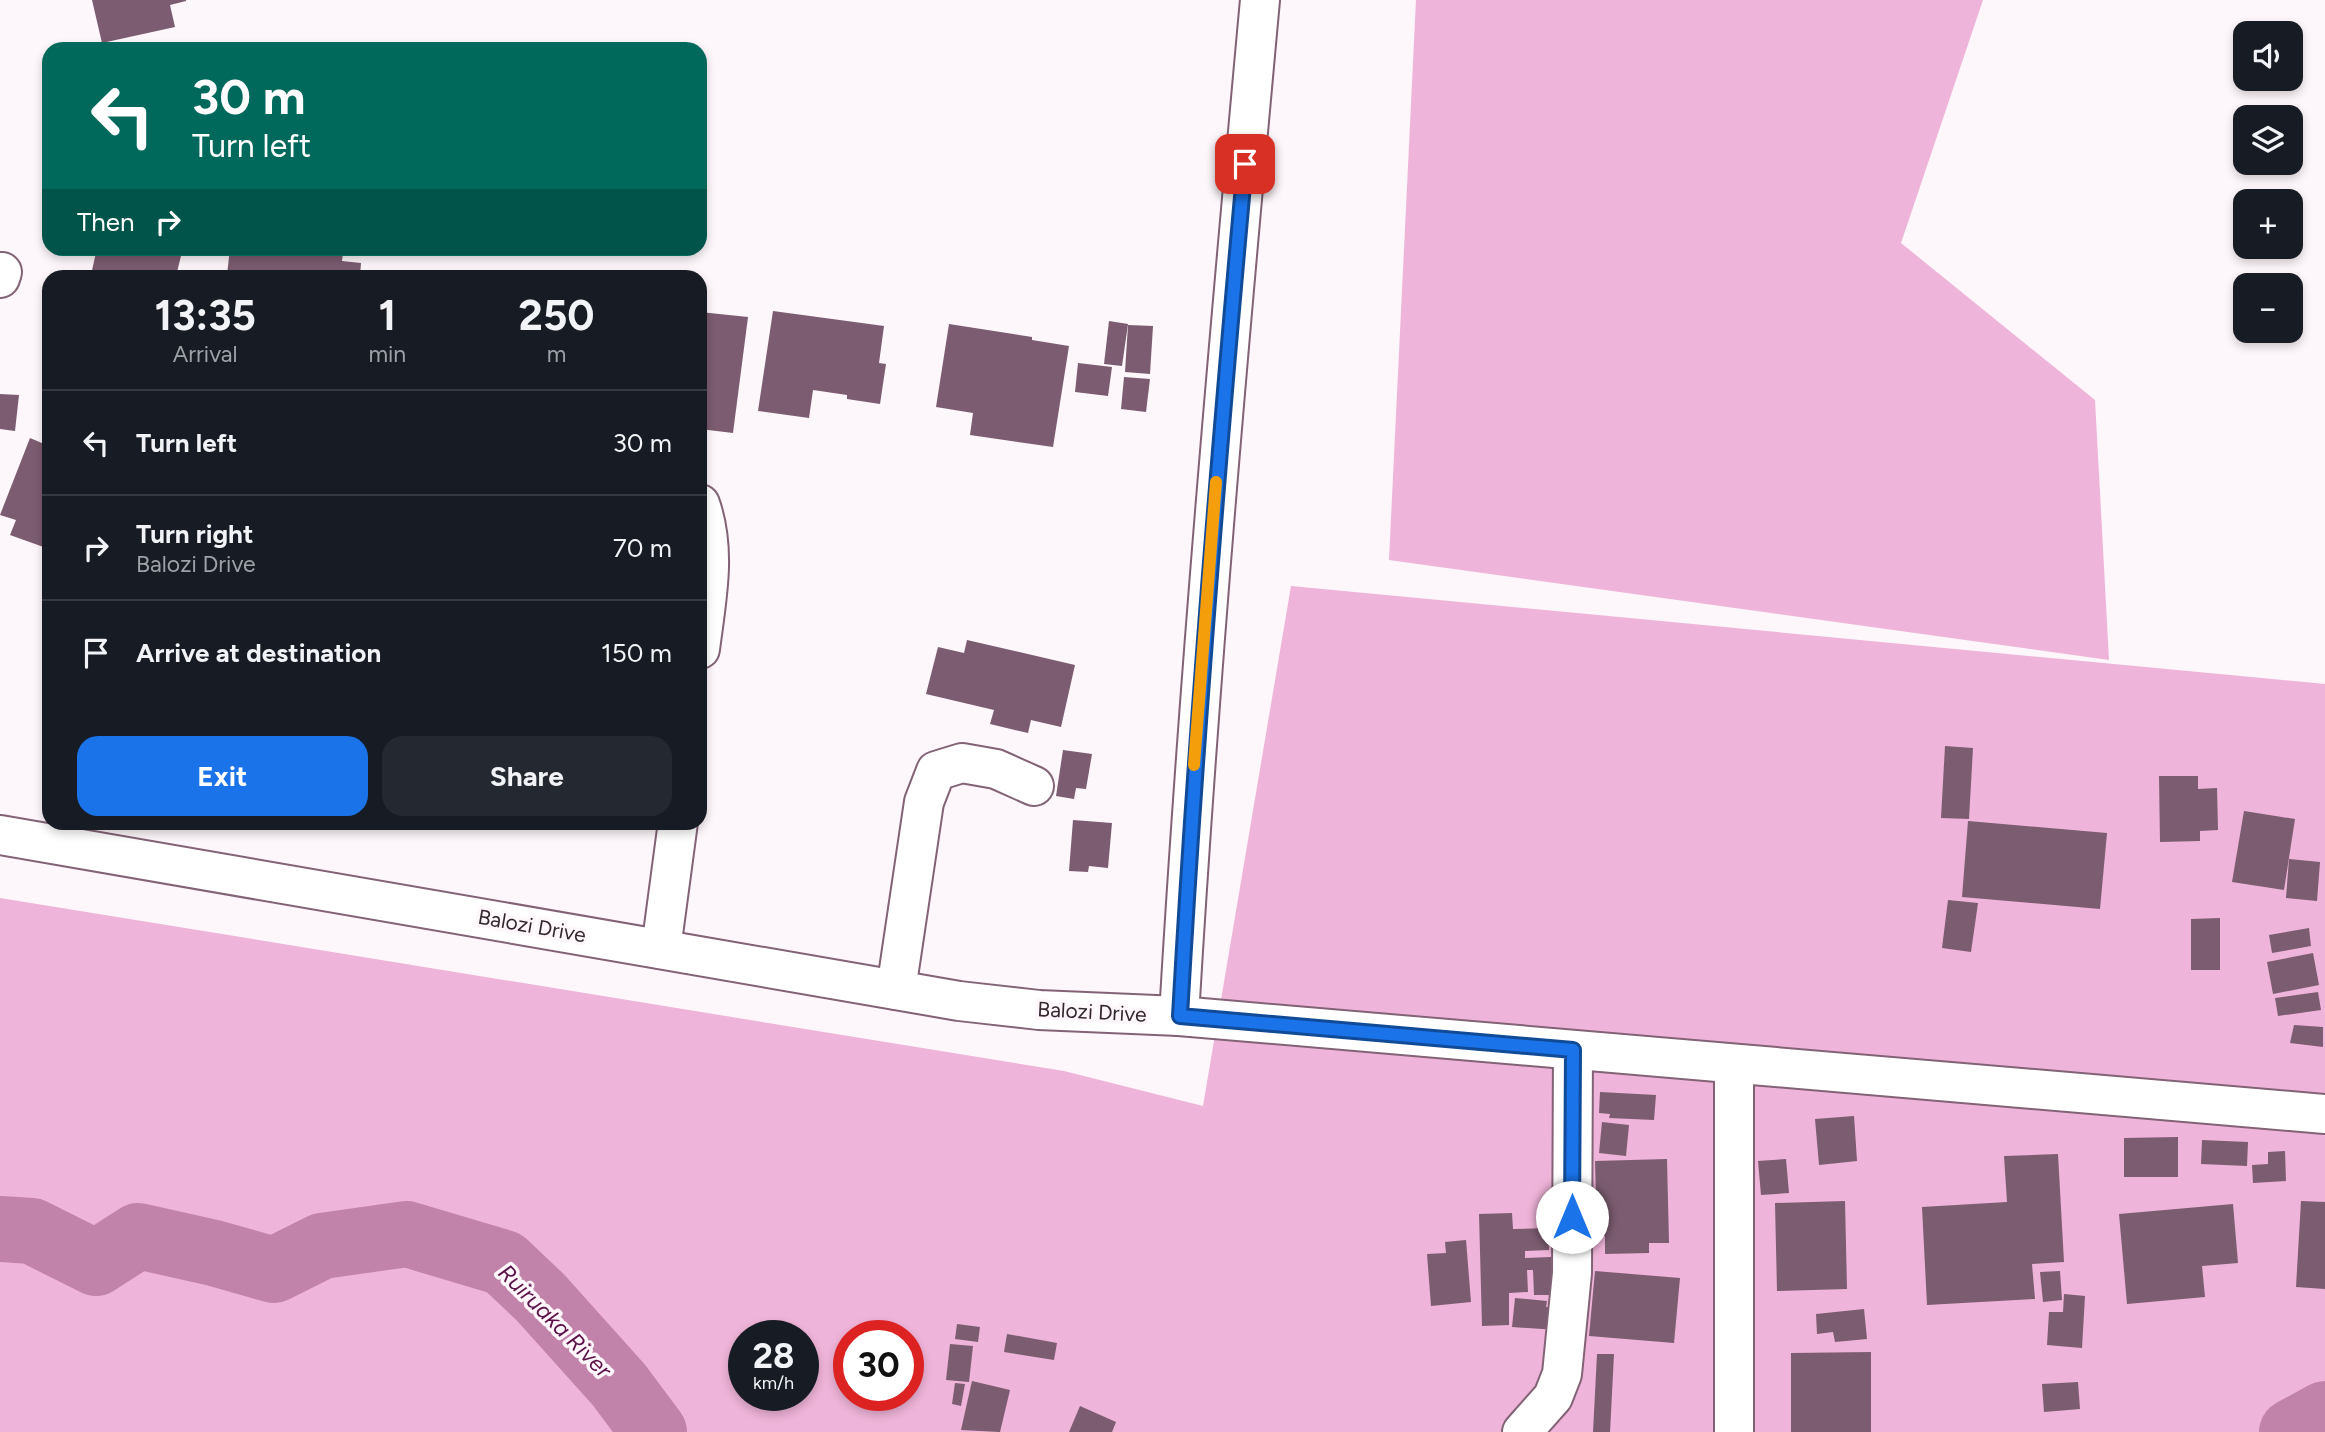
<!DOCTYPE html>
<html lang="en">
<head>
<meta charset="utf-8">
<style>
	:root { --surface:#171b24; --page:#242831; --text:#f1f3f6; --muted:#9ea1a6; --line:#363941; --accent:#1a73e8 }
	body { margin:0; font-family:Figtree,sans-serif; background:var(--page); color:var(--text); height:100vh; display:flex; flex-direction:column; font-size:26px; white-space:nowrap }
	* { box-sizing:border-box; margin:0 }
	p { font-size:23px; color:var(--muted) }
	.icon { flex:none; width:38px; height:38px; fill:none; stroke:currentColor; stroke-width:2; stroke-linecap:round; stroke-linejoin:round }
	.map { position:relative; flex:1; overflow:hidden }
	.sheet { position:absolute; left:42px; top:270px; width:665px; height:560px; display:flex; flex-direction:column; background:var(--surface); border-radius:21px; box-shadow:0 4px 10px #0003 }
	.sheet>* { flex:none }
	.banner { position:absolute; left:42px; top:42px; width:665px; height:214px; border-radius:21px; box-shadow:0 4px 10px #0003; background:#00695c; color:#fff; overflow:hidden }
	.buttons { position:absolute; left:2233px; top:21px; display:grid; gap:14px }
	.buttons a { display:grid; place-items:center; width:70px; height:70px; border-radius:14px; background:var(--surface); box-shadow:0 4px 10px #0003; font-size:35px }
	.speed { position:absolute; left:728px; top:1320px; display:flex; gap:14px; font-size:35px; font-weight:700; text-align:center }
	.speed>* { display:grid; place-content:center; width:91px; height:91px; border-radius:50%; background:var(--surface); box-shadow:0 4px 10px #0003; line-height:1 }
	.speed small { font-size:18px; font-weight:400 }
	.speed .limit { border:10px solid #d22; background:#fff; color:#111 }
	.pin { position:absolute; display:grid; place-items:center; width:60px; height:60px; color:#fff; margin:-30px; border-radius:14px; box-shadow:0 4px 10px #0006 }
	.me { position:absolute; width:77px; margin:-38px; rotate:0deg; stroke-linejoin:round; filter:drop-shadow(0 0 5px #0008) }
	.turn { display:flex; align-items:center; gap:24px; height:147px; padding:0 35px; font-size:32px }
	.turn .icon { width:91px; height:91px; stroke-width:2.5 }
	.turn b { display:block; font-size:49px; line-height:60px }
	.then { display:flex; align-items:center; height:66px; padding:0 35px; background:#0003; gap:14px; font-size:26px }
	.eta { display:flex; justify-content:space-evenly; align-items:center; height:119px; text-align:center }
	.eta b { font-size:42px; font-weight:700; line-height:49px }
	.primary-button { display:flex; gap:14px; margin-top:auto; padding:14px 35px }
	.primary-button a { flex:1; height:80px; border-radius:21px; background:var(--accent); color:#fff; font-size:28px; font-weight:700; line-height:80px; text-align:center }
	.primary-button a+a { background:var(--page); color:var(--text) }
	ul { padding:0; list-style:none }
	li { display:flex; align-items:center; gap:21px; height:105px; padding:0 35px; border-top:2px solid var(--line) }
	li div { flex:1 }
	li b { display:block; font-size:26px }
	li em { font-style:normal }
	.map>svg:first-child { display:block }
	.green { fill:#efb4d9; fill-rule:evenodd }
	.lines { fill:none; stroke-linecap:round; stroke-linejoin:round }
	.river { stroke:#c283ab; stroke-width:66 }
	.building { fill:#7b5c70 }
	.street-casing { stroke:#826376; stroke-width:42 }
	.street { stroke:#fff; stroke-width:38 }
	.route-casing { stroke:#114b97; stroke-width:18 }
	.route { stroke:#1a73e8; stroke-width:12 }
	.slow { stroke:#f59e0b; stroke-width:12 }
	.labels { text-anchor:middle; stroke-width:7; stroke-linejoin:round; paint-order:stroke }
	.street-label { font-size:21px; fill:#33262e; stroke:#fdf6fa }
	.water-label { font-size:23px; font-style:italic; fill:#5c1148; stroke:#fdf6fa }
</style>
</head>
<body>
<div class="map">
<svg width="2325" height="1432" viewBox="0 0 2325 1432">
	<rect width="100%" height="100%" fill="#fdf6fa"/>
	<g class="green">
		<polygon points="1416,0 1983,0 1901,243 2095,400 2109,660 1389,560"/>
		<path d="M1291,586L2325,684V1432H0V898L1064,1071L1203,1106ZM744,1335H803V1395H744ZM849,1335H908V1395H849Z"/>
	</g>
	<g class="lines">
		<g class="river">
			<polyline points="0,1229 32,1231 96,1263 138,1236 214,1253 274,1270 322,1246 407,1234 504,1263 540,1297 619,1385 654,1432"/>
			<polyline points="2292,1432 2325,1414"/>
		</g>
	</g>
	<g class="building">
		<polygon points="92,0 186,0 186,1 170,5 175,27 102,43"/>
		<polygon points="97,248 183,248 176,276 95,276 91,275"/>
		<polygon points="230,248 353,248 353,254 343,253 342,261 361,263 360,276 227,275"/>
		<polygon points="773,311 884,326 879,363 886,364 880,404 847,399 847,395 813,390 809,418 758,411"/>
		<polygon points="700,312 748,317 733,433 700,429"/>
		<polygon points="1109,321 1128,324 1122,366 1104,364"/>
		<polygon points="949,324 1032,337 1032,340 1069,346 1053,447 970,435 973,413 936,407"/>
		<polygon points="1128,325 1153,326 1150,374 1125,372"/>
		<polygon points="1078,363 1112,367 1108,396 1075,392"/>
		<polygon points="1124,377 1150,379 1146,412 1121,409"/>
		<polygon points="0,394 19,395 15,431 0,429"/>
		<polygon points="30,438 49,446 49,549 10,535 16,520 0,515"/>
		<polygon points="967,640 1075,665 1061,727 1031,720 1028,733 990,724 994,710 926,694 938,647 964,653"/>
		<polygon points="1945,746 1973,748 1969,819 1941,818"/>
		<polygon points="1063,750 1092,754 1086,789 1076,788 1074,799 1056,796"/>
		<polygon points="2159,776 2198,776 2198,789 2217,788 2218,830 2200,831 2200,841 2160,842"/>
		<polygon points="2244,811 2295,819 2284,890 2232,882"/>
		<polygon points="1073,820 1112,823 1108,868 1089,866 1088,872 1069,871"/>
		<polygon points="1968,821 2107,833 2100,909 1962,897"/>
		<polygon points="2289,859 2320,862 2317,901 2286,898"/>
		<polygon points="1948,900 1978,903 1971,952 1942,948"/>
		<polygon points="2220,918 2220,970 2191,970 2191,919"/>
		<polygon points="2309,928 2311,946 2272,953 2269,935"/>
		<polygon points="2313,953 2319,985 2273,994 2267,962"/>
		<polygon points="2318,992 2321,1010 2278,1016 2275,998"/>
		<polygon points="2294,1025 2323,1027 2323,1047 2290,1043"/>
		<polygon points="1600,1092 1656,1095 1654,1120 1609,1118 1610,1114 1599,1113"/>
		<polygon points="1854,1116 1857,1161 1819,1165 1815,1119"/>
		<polygon points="1602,1122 1629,1125 1626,1156 1599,1153"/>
		<polygon points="2178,1137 2178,1177 2124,1177 2124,1138"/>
		<polygon points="2202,1140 2248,1142 2247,1166 2201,1164"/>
		<polygon points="2285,1151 2286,1181 2253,1183 2252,1165 2268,1164 2268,1152"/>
		<polygon points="2058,1154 2064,1262 2032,1264 2035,1299 1927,1305 1922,1207 2007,1202 2004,1156"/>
		<polygon points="1667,1159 1669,1243 1649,1243 1649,1253 1605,1254 1605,1236 1597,1236 1595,1161"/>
		<polygon points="1786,1159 1789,1193 1761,1195 1758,1161"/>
		<polygon points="1845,1201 1847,1289 1777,1291 1775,1203"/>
		<polygon points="2301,1201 2325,1202 2325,1289 2296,1287"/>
		<polygon points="2233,1204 2238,1263 2202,1266 2205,1297 2127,1304 2119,1214"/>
		<polygon points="1512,1213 1513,1229 1548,1228 1549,1250 1525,1251 1525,1258 1551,1257 1552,1295 1534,1295 1533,1270 1527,1270 1528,1292 1509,1293 1509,1325 1482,1326 1479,1214"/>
		<polygon points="1466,1240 1471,1302 1431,1306 1427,1254 1446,1253 1445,1242"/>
		<polygon points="1595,1271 1680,1278 1674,1343 1589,1336"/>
		<polygon points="2060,1271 2062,1300 2043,1302 2040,1272"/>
		<polygon points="2064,1294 2085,1296 2082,1348 2047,1345 2049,1312 2063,1312"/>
		<polygon points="1515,1298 1547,1301 1546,1307 1553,1307 1557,1330 1512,1327"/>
		<polygon points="1864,1309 1867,1339 1835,1342 1833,1332 1817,1334 1816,1314"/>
		<polygon points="957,1324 980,1327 978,1342 955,1339"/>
		<polygon points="1007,1334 1057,1343 1054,1360 1004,1352"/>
		<polygon points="950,1344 973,1346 969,1382 946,1380"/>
		<polygon points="1871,1352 1871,1432 1791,1432 1791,1353"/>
		<polygon points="1597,1354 1614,1354 1610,1432 1593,1432"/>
		<polygon points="972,1381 1010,1390 1000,1432 961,1430"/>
		<polygon points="2078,1382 2080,1409 2044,1412 2042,1384"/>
		<polygon points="955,1383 965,1384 961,1406 952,1404"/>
		<polygon points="1080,1406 1116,1422 1112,1432 1069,1432"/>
	</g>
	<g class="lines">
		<defs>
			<g id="street">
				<polyline points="0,278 2,272"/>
				<path d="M700,504C717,551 706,601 700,649"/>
				<polyline points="0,835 959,1001 1039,1010 1179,1016 2325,1114"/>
				<polyline points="661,949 678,822"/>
				<polyline points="896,990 924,802 936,771 962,763 996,769 1034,786"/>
				<path d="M1179,1016C1199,677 1229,338 1260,0"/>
				<polyline points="1522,1432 1553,1397 1562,1374 1572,1273 1573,1050"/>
				<polyline points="1734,1432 1734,1064"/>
			</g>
		</defs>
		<use href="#street" class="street-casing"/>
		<use href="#street" class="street"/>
	</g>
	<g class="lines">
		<defs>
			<path id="route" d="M1245,164C1219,448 1196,731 1180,1016L1573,1050L1572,1217"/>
		</defs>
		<use href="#route" class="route-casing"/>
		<use href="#route" class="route"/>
		<polyline class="slow" points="1194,765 1216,482"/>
	</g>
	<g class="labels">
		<g class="street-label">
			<text transform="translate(532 926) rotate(10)" y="7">Balozi Drive</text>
			<text transform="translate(1092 1012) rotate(3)" y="7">Balozi Drive</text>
		</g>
		<g class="water-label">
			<text transform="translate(555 1321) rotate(45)" y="8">Ruiruaka River</text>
		</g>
	</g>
</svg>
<div class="buttons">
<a><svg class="icon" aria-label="sound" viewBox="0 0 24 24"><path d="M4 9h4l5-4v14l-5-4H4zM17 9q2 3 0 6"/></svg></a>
<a><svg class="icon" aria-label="layers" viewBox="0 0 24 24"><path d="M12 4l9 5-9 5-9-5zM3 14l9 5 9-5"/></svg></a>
<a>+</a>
<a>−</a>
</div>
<div class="speed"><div>28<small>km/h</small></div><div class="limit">30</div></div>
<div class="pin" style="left:1245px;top:164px;background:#d93025"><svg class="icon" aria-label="arrive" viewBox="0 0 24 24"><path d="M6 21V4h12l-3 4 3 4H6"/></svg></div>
<svg class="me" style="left:1572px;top:1217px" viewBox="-20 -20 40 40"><circle r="19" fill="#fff"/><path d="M0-13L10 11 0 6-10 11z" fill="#1a73e8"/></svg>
<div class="banner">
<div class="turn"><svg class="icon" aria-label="left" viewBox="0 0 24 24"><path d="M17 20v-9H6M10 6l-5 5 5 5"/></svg><div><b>30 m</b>Turn left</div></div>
<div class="then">Then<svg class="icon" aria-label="right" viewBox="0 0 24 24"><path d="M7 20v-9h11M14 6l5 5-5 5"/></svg></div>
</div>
<section class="sheet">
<div class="eta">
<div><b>13:35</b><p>Arrival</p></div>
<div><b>1</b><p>min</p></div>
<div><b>250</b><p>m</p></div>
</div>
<ul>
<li><svg class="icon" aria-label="left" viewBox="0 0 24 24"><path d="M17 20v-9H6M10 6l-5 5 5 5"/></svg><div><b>Turn left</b></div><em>30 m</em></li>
<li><svg class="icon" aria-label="right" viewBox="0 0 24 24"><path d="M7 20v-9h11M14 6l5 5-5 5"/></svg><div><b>Turn right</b><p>Balozi Drive</p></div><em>70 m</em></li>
<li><svg class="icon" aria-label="arrive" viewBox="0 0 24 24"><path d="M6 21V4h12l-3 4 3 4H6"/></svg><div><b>Arrive at destination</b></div><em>150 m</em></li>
</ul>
<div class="primary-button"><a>Exit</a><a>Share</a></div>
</section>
</div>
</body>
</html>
